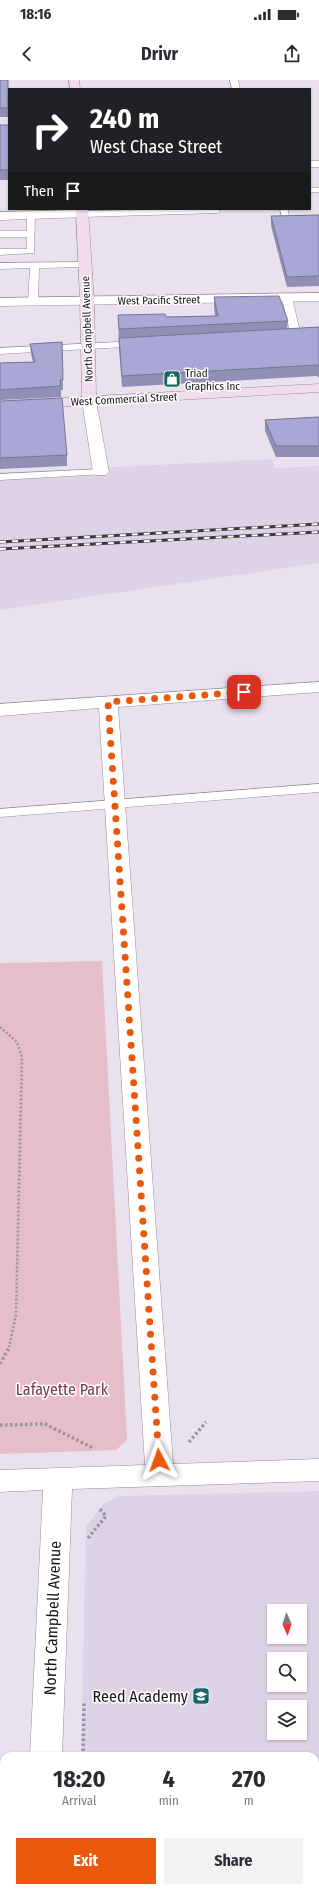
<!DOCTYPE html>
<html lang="en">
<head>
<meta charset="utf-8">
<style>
	:root { --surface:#fff; --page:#f2f2f3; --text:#2b2b33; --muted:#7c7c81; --accent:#ea580c }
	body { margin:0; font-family:"Fira Sans Condensed",sans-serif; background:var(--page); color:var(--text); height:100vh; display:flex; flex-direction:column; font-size:15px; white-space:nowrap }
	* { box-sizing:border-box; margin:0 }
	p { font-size:13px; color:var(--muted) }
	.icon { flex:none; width:22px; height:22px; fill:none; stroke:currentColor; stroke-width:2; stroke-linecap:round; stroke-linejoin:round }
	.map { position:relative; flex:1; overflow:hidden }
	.details { position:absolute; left:0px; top:1672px; width:319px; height:140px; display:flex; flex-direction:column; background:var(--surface); border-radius:12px 12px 0 0; box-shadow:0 1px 3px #0004 }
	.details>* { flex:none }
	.guide { position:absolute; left:8px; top:8px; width:303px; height:122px; border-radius:0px; box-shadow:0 1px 3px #0004; background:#202124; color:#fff; overflow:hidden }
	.needle { width:26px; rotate:177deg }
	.fabs { position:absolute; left:267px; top:1524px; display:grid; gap:8px }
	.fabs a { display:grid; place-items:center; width:40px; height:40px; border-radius:0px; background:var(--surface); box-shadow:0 1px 3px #0004; font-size:20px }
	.pin { position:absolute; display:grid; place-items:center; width:34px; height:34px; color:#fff; margin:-17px; border-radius:8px; box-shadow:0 2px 6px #0006 }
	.me { position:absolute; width:44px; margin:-22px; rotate:356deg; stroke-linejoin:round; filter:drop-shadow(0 0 3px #0008) }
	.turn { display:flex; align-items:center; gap:14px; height:84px; padding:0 16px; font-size:18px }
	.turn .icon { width:52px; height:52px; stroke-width:2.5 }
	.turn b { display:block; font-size:28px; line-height:34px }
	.then { display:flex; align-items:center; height:38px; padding:0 16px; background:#0003; gap:8px; font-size:15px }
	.eta { display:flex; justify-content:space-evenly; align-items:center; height:68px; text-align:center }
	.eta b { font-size:24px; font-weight:700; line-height:28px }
	.cta { display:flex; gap:8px; margin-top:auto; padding:8px 16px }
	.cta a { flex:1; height:46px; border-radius:0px; background:var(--accent); color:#fff; font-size:16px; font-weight:700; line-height:46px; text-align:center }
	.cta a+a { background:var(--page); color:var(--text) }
	.status { display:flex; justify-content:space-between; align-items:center; height:28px; padding:0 20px; background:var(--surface); direction:ltr }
	.status svg { height:11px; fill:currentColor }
	header { display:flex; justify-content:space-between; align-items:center; height:52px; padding:0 16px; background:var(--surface); font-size:18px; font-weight:700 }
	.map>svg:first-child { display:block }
	.built { fill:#ded3e6; fill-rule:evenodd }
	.green { fill:#e5bec9 }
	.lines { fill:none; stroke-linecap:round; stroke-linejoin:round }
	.lane-casing { stroke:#938c97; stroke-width:1 }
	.street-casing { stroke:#938c97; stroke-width:1 }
	.secondary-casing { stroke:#938c97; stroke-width:1 }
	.path-far1 { stroke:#99949c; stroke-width:2.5; stroke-dasharray:2 2; stroke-linecap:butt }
	.path { stroke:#99949c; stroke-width:3.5; stroke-dasharray:2.5 2.5; stroke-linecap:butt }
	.lane { fill:#fff; fill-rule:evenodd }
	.street { fill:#fff; fill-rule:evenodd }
	.secondary { fill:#f2dcec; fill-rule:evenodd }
	.rail-casing { stroke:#3d3a3f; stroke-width:3 }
	.rail { stroke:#fff; stroke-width:2; stroke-dasharray:6; stroke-linecap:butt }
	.wall { fill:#928fb7 }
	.building { fill:#aaa6d5; stroke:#777495 }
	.route { stroke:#ea580c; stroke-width:7; stroke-dasharray:0 12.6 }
	.labels { text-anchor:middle; stroke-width:3; stroke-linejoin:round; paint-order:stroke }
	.far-street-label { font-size:11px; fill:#171418; stroke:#fff }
	.far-poi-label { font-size:11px; fill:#171418; stroke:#fff; text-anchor:start }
	.near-park-label { font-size:16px; fill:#7d3950; stroke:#fff }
	.near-street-label { font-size:16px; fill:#171418; stroke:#fff }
	.near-poi-label { font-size:16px; fill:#171418; stroke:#fff; text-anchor:end }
</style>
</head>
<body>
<div class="status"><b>18:16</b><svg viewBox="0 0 49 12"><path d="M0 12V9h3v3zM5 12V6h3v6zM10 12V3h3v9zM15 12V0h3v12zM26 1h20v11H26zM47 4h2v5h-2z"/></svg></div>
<header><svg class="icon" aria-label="back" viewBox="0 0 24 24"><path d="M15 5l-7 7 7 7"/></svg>Drivr<svg class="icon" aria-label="share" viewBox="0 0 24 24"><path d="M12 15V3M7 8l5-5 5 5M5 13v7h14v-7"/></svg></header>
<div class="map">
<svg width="319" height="1812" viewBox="0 0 319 1812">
	<rect width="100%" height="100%" fill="#e9e2ee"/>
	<g class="built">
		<polygon points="272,379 275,388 319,386 319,483 0,530 0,393"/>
		<path d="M319,1411V1812H79V1808H315V1676H81L86,1447L104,1423L120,1416ZM274,1531H300V1557H274ZM274,1579H300V1605H274ZM274,1627H300V1653H274Z"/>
	</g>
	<polygon class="green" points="102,881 127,1360 116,1370 0,1374 0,883"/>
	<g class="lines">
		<defs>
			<g id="lane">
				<polygon points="230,0 238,0 240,9 232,9"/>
				<rect x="310" y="108" width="9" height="4"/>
				<polygon points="220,129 219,133 216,133 82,137 78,134 82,131"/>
				<polygon points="280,129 288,129 289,141 283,141"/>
				<polygon points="31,132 35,135 34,173 0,175 0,169 27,169 27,157 0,157 0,151 27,151 27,135"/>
				<polygon points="85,182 89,185 88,187 39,188 38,222 33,225 28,222 30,188 0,189 0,183"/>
				<polygon points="287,215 292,218 301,256 296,259 291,256 282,218"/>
				<polygon points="139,261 142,262 142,266 0,274 0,268"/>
				<polygon points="101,389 105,390 106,392 105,394 0,400 0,394"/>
				<polygon points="319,704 319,712 0,737 0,729"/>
			</g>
			<g id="street">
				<rect x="310" y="81" width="9" height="6"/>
				<polygon points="82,130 86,131 88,134 86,137 0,140 0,132"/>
				<polygon points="319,213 319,221 0,226 0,218"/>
				<polygon points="89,317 94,318 96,321 109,392 106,395 96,395 93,392 82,321 84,318"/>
				<polygon points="319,602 319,612 118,627 173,1384 319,1379 319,1401 72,1409 62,1676 30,1676 43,1410 0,1412 0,1390 145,1385 99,628 0,636 0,624"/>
				<rect x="24" y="1808" width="34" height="4"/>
			</g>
			<g id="secondary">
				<polygon points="69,0 79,0 80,9 70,9"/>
				<polygon points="76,129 88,129 94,221 96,316 319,304 319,312 0,330 0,322 82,317 80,221"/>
			</g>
		</defs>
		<use href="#lane" class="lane-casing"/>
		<use href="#street" class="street-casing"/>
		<use href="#secondary" class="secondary-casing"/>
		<polyline class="path-far1" points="0,947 17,962 22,977 16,1235 9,1267"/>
		<g class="path">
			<polyline points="0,1284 10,1266"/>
			<polyline points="0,1345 45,1344 93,1368"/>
			<polyline points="189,1362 206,1342"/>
			<polyline points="88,1458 106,1436 99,1428"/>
			<polyline points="83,1676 84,1622"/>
			<polyline points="82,1808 82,1812"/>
		</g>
		<use href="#lane" class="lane"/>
		<use href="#street" class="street"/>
		<use href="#secondary" class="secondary"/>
		<defs>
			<g id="rail">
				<polyline points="0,462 319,444"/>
				<polyline points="0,469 319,452"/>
			</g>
		</defs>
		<use href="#rail" class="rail-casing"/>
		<use href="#rail" class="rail"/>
	</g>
	<g class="wall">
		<rect x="0" y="0" width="8" height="37"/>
		<rect x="0" y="45" width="9" height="55"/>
		<polygon points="319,135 319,206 287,207 271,146 271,136"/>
		<polygon points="214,217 288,241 287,249 319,247 319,298 317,296 122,307 119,269 118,235 166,237 215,236 214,228"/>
		<polygon points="62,262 63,310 61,310 61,317 0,320 0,283 33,282 31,274 30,264"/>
		<polygon points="0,321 67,375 67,386 0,389"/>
		<polygon points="319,337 319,377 276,377 265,351 265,340"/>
	</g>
	<g class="building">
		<rect x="0" y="0" width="8" height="28"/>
		<rect x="0" y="45" width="9" height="45"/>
		<polygon points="319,135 319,196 287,197 271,136"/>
		<polygon points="279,216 288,241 119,249 118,235 165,234 166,237 218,236 214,217"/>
		<polygon points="319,247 319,287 318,285 122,296 119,258"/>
		<polygon points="62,262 63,300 60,300 61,306 0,310 0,283 35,282 30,264"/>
		<polygon points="62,318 67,375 0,378 0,321"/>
		<polygon points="319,337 319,366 276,366 265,340"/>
	</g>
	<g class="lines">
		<polyline class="route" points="159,1380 108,622 244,612"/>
	</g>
	<defs>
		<symbol id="shop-square" viewBox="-11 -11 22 22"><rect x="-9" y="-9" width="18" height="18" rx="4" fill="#196765" stroke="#fff"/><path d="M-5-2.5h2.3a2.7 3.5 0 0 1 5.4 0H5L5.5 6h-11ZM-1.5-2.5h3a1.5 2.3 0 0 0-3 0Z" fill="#fff"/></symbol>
		<symbol id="school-square" viewBox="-11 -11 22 22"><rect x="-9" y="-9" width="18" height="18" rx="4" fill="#196765" stroke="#fff"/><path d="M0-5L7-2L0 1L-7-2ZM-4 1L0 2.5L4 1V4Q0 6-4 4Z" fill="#fff"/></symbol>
	</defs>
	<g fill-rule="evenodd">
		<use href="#shop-square" x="162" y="289" width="20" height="20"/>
		<use href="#school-square" x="191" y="1606" width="20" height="20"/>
	</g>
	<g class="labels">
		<g class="far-street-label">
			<text transform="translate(159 220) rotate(-1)" y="4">West Pacific Street</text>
			<text transform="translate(87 249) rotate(-92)" y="4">North Campbell Avenue</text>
			<text transform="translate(124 319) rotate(-3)" y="4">West Commercial Street</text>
		</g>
		<g class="far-poi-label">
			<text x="185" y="297">Triad<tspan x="185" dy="13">Graphics Inc</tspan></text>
		</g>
		<g class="near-park-label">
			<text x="62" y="1315">Lafayette Park</text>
		</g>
		<g class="near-street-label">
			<text transform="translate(52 1538) rotate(-88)" y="6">North Campbell Avenue</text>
		</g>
		<g class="near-poi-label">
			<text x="188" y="1622">Reed Academy</text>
		</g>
	</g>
</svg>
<div class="fabs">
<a><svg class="needle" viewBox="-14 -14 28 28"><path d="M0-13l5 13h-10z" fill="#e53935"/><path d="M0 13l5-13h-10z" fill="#7c7c81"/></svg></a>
<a><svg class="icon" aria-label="search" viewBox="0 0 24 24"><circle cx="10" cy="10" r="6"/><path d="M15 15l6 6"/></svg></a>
<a><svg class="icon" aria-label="layers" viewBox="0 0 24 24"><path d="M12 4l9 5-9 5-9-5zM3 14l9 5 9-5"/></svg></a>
</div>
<div class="pin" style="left:244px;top:612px;background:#d93025"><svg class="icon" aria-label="arrive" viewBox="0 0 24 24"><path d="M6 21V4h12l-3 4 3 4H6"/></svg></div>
<svg class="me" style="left:159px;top:1380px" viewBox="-20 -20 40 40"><path d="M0-17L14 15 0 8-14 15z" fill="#ea580c" stroke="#fff" stroke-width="4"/></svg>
<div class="guide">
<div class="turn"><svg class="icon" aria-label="right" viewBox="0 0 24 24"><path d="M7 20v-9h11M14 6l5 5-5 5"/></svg><div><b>240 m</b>West Chase Street</div></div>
<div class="then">Then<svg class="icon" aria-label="arrive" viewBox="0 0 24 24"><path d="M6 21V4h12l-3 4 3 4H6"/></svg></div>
</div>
<section class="details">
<div class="eta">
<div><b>18:20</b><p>Arrival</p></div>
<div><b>4</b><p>min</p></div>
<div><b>270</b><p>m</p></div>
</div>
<div class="cta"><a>Exit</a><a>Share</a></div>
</section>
</div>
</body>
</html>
